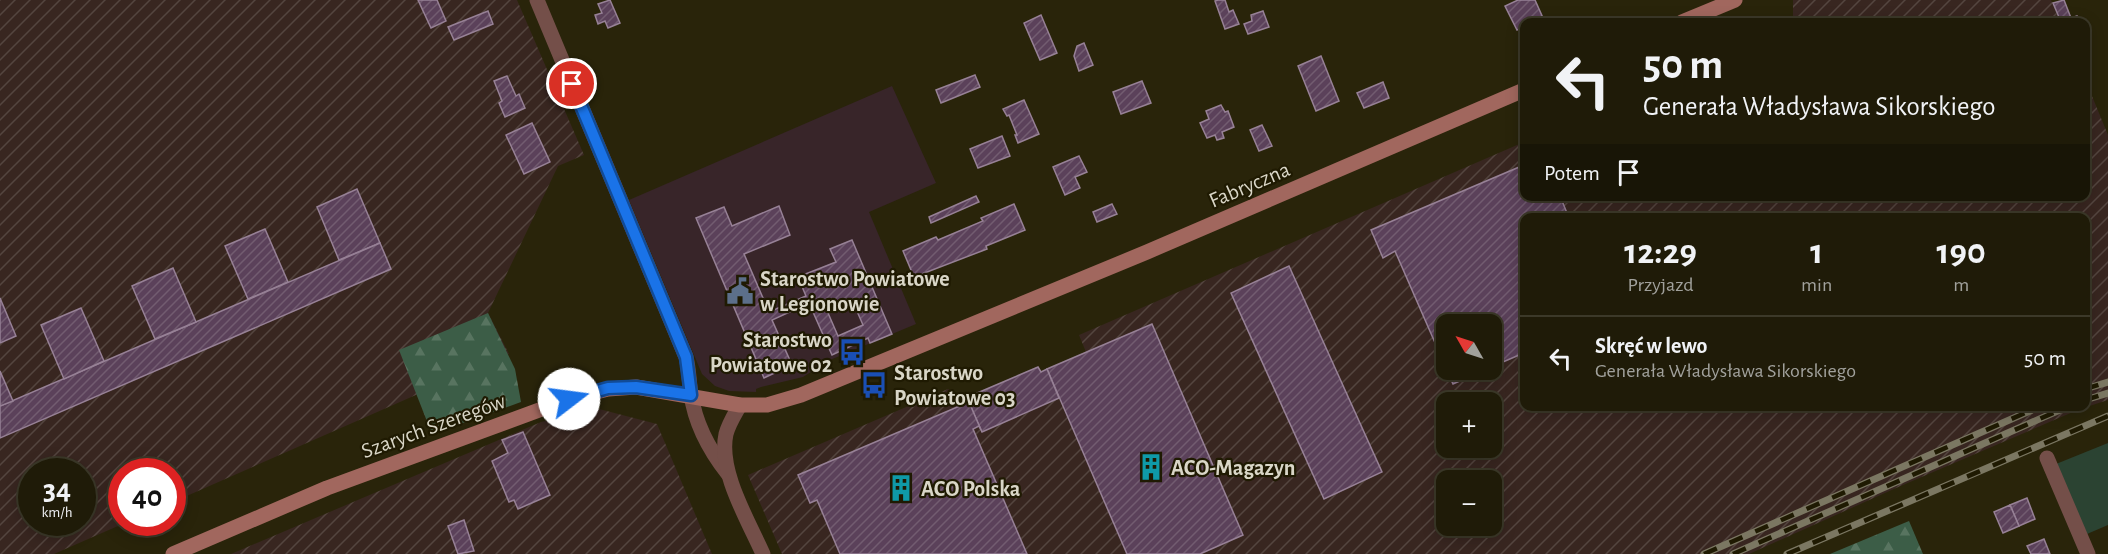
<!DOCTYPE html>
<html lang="pl">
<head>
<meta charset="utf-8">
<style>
	:root { --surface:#1f1b08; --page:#2c2816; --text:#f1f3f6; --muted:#a1a19c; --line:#3c3929 }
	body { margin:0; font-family:"Alegreya Sans",sans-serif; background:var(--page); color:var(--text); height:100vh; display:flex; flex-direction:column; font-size:22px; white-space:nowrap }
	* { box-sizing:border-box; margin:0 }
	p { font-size:20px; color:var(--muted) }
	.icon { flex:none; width:33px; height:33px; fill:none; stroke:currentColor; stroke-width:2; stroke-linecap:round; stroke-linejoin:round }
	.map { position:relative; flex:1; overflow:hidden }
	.drawer { position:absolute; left:1520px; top:213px; width:570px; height:198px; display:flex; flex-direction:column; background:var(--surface); border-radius:12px; box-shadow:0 3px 15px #0003,0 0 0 2px var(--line) }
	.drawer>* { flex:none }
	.banner { position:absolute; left:1520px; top:18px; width:570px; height:183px; border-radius:12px; box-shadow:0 3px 15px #0003,0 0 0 2px var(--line); background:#1f1b08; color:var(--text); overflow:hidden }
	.needle { width:39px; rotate:309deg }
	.controls { position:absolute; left:1436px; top:314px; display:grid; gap:12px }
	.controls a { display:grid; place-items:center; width:66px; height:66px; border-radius:12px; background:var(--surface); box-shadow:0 3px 15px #0003,0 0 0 2px var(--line); font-size:30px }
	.speed { position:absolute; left:18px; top:458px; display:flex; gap:12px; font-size:30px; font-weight:700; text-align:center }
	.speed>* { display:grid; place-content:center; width:78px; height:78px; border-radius:50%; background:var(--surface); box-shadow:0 3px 15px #0003,0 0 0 2px var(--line); line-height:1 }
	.speed small { font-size:15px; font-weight:400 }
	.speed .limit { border:9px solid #d22; background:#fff; color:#111 }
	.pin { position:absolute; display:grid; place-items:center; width:51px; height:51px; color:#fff; margin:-26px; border:3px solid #fff; border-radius:50%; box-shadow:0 2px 6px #0007 }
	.me { position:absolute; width:66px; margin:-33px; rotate:75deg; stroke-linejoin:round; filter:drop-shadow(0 0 4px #0008) }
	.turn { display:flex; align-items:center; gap:21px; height:126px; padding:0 24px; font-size:27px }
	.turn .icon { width:78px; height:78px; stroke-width:2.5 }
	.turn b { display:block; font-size:42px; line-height:51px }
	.then { display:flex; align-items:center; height:57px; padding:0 24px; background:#0003; gap:12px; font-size:22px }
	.eta { display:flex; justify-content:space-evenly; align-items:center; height:102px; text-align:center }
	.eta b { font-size:36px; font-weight:700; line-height:42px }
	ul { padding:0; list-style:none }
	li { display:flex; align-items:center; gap:18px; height:84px; padding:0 24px; border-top:2px solid var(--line) }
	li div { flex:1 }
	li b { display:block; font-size:22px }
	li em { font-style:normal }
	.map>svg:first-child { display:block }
	.commercial { fill:#382529 }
	.industrial { fill:url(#industrial-furrows); fill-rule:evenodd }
	.green { fill:#2b4332 }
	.forest { fill:url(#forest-firs) }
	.building { fill:url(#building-hatch); stroke:#978196; stroke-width:1.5; fill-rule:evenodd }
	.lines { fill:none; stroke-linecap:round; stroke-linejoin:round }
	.street { stroke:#744f49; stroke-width:15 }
	.secondary { stroke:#a1675e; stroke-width:15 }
	.rail-casing { stroke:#7b7762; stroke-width:7 }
	.rail { stroke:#1f1a02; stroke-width:4.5; stroke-dasharray:14; stroke-linecap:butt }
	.route-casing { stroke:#114b97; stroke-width:15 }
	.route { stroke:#1a73e8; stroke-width:10 }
	.labels { text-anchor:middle; stroke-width:4.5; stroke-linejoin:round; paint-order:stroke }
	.street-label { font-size:22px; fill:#d9d6c7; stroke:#1f1a02 }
	.poi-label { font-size:22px; font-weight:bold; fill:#d9d6c7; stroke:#1f1a02; text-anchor:start }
</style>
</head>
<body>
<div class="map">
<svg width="2108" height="554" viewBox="0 0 2108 554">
	<defs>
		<pattern id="industrial-furrows" width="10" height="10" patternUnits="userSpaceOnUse" patternTransform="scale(1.5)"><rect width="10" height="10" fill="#382620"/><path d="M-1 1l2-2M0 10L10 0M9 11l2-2" fill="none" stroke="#54453f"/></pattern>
		<pattern id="forest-firs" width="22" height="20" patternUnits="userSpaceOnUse" patternTransform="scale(1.5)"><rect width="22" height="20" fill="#3c5d47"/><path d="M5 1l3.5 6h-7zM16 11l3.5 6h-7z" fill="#587460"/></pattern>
		<pattern id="building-hatch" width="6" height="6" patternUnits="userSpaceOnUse" patternTransform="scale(1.5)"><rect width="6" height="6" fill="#5b415a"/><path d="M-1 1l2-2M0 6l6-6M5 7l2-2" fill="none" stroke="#725c70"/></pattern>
	</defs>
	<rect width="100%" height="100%" fill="#29240a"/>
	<polygon class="commercial" points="892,86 936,183 869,212 916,324 830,360 803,377 761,387 756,389 756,392 729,391 715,386 702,374 629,200"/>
	<g class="industrial">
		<path d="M0,0H517L584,155L558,166L488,313L509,354L173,502L172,471H122V522H127L54,554H0ZM32,471H82V522H32Z"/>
		<polygon points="1793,0 2051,0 2060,22 1788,22 1793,20"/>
		<path d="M2085,79L2108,135V400L2080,409L1896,488L1749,554H782L748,475L948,389L965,399L968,397L971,401L977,398L975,394L1038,367L1041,372L1086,352L1079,335L1524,142V196H2085ZM1524,218H2085V406H1524ZM1446,324H1491V369H1446ZM1446,402H1491V447H1446ZM1446,480H1491V525H1446Z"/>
		<polygon points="599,409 657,424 712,554 231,554 541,422"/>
	</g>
	<polygon class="green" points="2108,443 2108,525 2087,534 2056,464"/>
	<g class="forest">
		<polygon points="488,313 515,369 521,402 432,434 399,350"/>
		<polygon points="1909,521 1923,554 1830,554"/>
	</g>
	<g class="building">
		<polygon points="418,0 437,0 446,21 431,28"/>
		<polygon points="610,0 620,23 608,28 605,21 598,24 595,15 602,13 598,4"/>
		<polygon points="1218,0 1225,0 1229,12 1233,10 1239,24 1225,29 1215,1"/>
		<polygon points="1518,0 1535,0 1543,18 1536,22 1524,22 1524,27 1517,30 1505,6"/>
		<polygon points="2064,0 2071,18 2077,16 2079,22 2061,22 2053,3"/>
		<polygon points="488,11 493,24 454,40 448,27"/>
		<polygon points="1263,11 1269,27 1248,34 1244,24 1252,21 1251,15"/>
		<polygon points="1041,15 1057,53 1040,60 1024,23"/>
		<polygon points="1084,43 1093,65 1079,71 1074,56 1077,46"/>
		<polygon points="1321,56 1339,101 1316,111 1298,66"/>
		<polygon points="975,75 980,87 941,103 936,90"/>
		<polygon points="507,76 516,96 519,94 525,108 505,117 499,103 502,101 494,81"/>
		<polygon points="1142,81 1151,103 1121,114 1113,92"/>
		<polygon points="1383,82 1389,98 1364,108 1357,93"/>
		<polygon points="1024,100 1039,134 1018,143 1015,135 1017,135 1009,115 1007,116 1003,109"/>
		<polygon points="1221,105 1225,112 1228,111 1234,127 1222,132 1224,138 1217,140 1215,135 1207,138 1200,123 1209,119 1206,111"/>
		<polygon points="532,123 550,162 524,174 506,135"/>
		<polygon points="1262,125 1272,146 1259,151 1250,130"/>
		<polygon points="1002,136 1010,156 978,168 970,149"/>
		<polygon points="1079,156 1087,172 1075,177 1080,188 1065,195 1053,167"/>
		<polygon points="1524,165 1524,196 1560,196 1569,218 1524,218 1524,353 1491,367 1491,324 1446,324 1446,368 1395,251 1383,258 1371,230"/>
		<polygon points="357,189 380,243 339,260 317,207"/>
		<polygon points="976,196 979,202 931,223 929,217"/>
		<polygon points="1014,204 1025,230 986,246 987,249 914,277 903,251 936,237 938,240 983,221 981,218"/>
		<polygon points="1112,204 1117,214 1097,222 1093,212"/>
		<path d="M779,206L790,235L744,254L769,312L806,296L798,277L836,262L830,249L852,240L892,334L870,343L868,338L832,355L809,303L772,320L792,365L764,378L696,218L724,207L732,226ZM853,302L863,325L838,336L828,313Z"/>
		<polygon points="265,229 288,282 248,299 225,246"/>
		<polygon points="380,243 391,269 0,438 0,406"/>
		<polygon points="1289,266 1382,472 1324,499 1231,293"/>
		<polygon points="173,268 196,322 155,339 132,286"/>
		<polygon points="0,298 16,336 0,343"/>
		<polygon points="81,308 104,361 64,379 41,325"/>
		<polygon points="1152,324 1243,535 1200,554 1127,554 1047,369"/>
		<polygon points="1038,367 1041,372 1047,369 1059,398 982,432 967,398 970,401 977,398 975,394"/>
		<polygon points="1446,369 1487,369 1453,384"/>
		<polygon points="0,371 13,401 0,406"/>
		<polygon points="969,402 981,430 979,426 973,429 1027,554 840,554 817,500 810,503 798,475"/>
		<polygon points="523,432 550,495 518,509 514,500 509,502 492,461 508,453 502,440"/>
		<polygon points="2027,498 2035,519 2019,526 2010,505"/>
		<polygon points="2010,505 2019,526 2003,533 1994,512"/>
		<polygon points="464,520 474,551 458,554 448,526"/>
		<polygon points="2044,539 2050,554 2031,554 2027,546"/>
	</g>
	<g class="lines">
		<g class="street">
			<path d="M537,0L686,357C689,369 689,382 691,394C695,424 710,451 728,474"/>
			<path d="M740,405C735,414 729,423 726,434C718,471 748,520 763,554"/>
			<polyline points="2047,458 2088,554"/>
		</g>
		<g class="secondary">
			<polyline points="1682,22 1735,0"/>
			<polyline points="173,554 327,488 569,399 608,389 636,387 740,405 767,405 801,395 1147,252 1524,90"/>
		</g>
		<defs>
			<g id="rail">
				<polyline points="2085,389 2108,382"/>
				<polyline points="2085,400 2108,393"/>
				<polyline points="1704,554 2041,406"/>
				<polyline points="1733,554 2069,406"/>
				<polyline points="1787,554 2108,416"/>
			</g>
		</defs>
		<use href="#rail" class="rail-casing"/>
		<use href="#rail" class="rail"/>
	</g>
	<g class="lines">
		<defs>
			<polyline id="route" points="569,399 608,388 636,387 691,395 686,357 572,84"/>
		</defs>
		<use href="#route" class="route-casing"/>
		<use href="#route" class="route"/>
	</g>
	<defs>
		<symbol id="civic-bare" viewBox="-9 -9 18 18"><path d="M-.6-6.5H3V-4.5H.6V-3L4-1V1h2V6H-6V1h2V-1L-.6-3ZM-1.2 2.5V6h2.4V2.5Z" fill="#5c6f8a" stroke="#1f1a02" stroke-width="2.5" paint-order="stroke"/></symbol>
		<symbol id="bus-bare" viewBox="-9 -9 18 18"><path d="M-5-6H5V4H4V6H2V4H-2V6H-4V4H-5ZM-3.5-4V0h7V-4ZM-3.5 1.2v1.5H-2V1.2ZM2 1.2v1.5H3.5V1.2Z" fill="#1a4fb4" stroke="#1f1a02" stroke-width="2.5" paint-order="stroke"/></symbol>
		<symbol id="building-bare" viewBox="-9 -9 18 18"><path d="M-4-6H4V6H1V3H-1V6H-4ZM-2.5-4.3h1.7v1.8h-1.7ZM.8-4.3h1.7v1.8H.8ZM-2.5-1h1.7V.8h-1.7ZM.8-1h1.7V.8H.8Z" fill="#0f9aa8" stroke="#1f1a02" stroke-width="2.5" paint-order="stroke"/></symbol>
	</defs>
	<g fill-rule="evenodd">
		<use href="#civic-bare" x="721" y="272" width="38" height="38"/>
		<use href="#bus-bare" x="833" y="333" width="38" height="38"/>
		<use href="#bus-bare" x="855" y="366" width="38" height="38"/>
		<use href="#building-bare" x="1132" y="448" width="38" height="38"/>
		<use href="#building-bare" x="882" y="469" width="38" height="38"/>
	</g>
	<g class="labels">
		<g class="street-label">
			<text transform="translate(1249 184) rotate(-23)" y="8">Fabryczna</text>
			<text transform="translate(433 425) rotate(-20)" y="8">Szarych Szeregów</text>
		</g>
		<g class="poi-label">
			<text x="760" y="286">Starostwo Powiatowe<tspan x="760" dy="25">w Legionowie</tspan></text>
			<text x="832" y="347" text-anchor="end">Starostwo<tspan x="832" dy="25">Powiatowe 02</tspan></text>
			<text x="894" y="380">Starostwo<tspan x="894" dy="25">Powiatowe 03</tspan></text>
			<text x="1171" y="475">ACO-Magazyn</text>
			<text x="921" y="496">ACO Polska</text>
		</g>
	</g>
</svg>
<div class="controls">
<a><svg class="needle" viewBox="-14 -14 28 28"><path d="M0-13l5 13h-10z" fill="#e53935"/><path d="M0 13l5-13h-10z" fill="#a1a19c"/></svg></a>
<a>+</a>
<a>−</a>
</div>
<div class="speed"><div>34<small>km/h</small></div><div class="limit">40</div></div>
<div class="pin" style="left:572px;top:84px;background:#d93025"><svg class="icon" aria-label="arrive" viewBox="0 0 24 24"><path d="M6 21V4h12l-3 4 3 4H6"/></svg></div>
<svg class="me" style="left:569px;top:399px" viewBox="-20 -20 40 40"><circle r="19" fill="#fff"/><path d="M0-13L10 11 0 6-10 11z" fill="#1a73e8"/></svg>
<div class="banner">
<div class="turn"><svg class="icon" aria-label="left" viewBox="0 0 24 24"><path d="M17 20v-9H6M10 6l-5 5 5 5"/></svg><div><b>50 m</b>Generała Władysława Sikorskiego</div></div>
<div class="then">Potem<svg class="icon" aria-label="arrive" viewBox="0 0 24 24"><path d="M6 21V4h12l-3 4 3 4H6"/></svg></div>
</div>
<section class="drawer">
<div class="eta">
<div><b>12:29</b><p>Przyjazd</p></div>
<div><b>1</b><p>min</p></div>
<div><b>190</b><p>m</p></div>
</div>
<ul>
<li><svg class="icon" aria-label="left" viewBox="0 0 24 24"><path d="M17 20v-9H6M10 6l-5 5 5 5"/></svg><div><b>Skręć w lewo</b><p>Generała Władysława Sikorskiego</p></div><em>50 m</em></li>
</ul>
</section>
</div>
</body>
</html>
